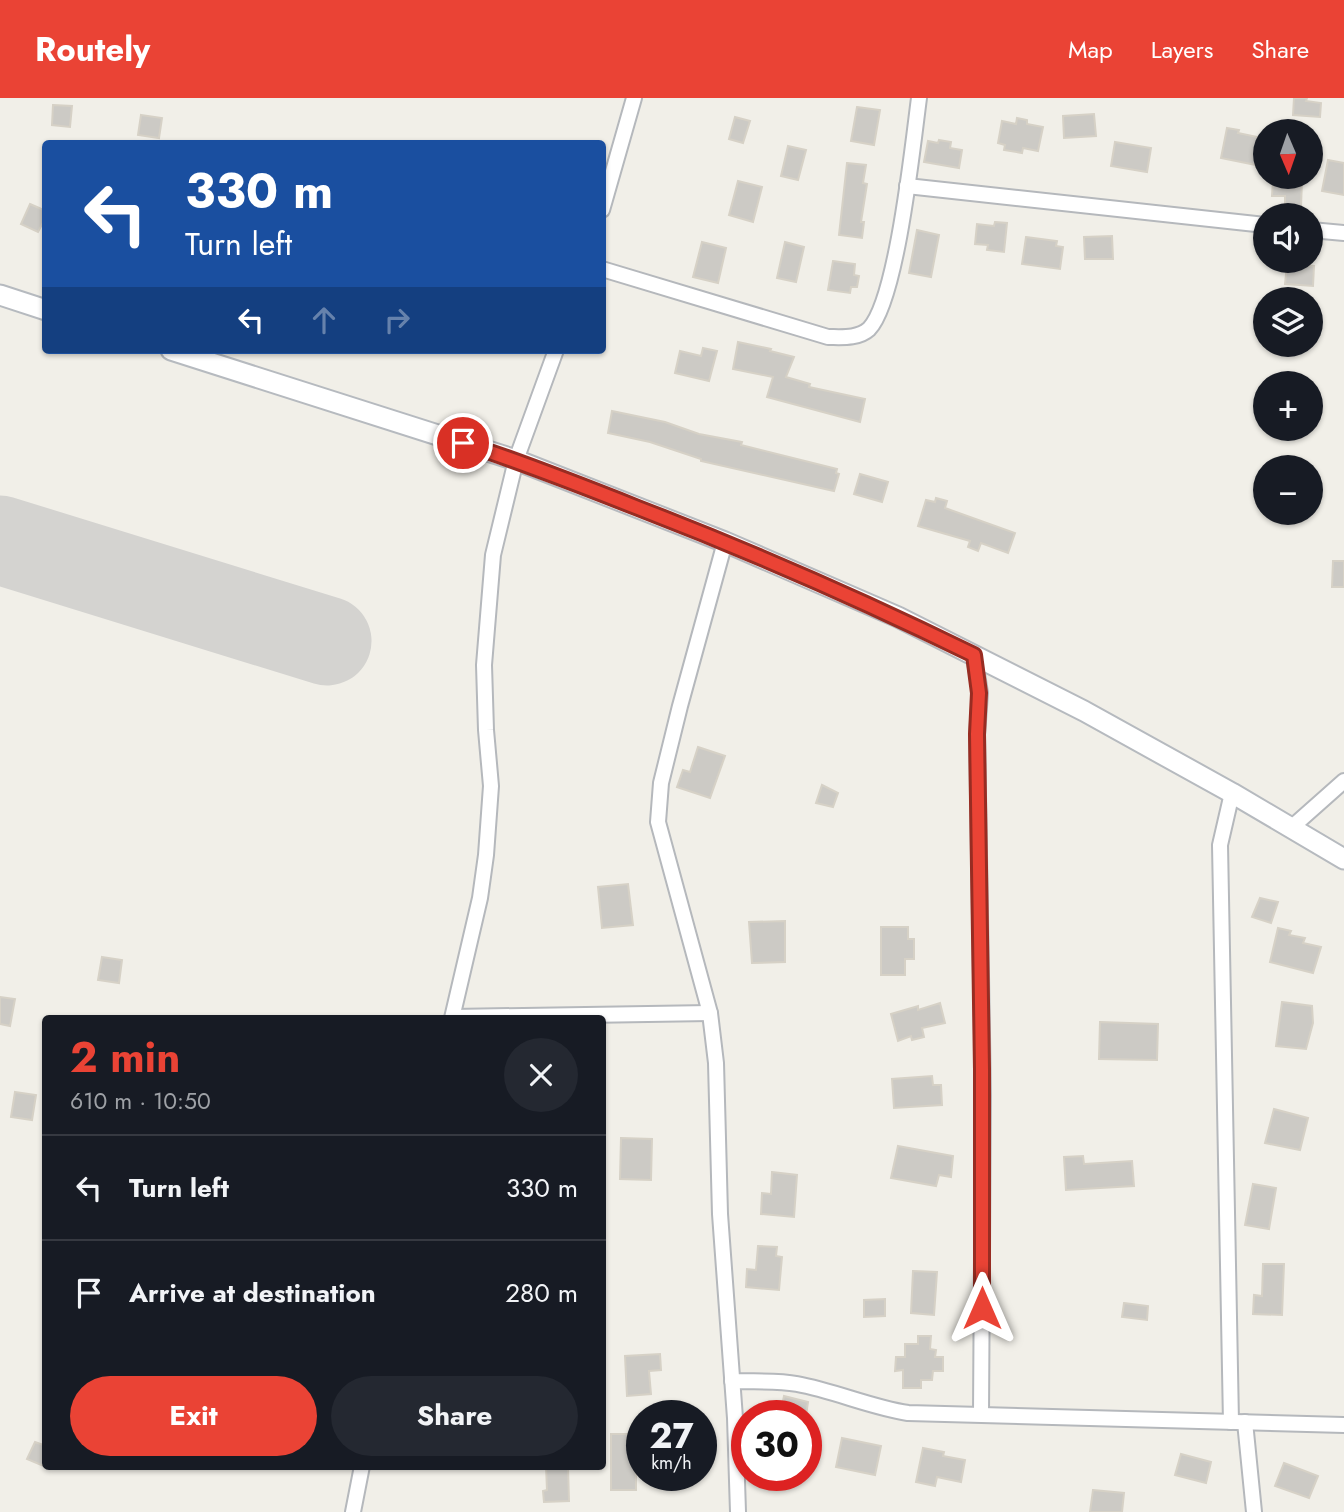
<!DOCTYPE html>
<html lang="en">
<head>
<meta charset="utf-8">
<style>
	:root { --surface:#171b24; --page:#242831; --text:#f1f3f6; --muted:#9ea1a6; --line:#363941; --accent:#ea4335 }
	body { margin:0; font-family:Jost,sans-serif; background:var(--page); color:var(--text); height:100vh; display:flex; flex-direction:column; font-size:26px; white-space:nowrap }
	* { box-sizing:border-box; margin:0 }
	p { font-size:23px; color:var(--muted) }
	.icon { flex:none; width:38px; height:38px; fill:none; stroke:currentColor; stroke-width:2; stroke-linecap:round; stroke-linejoin:round }
	.map { position:relative; flex:1; overflow:hidden }
	.side { position:absolute; left:42px; top:917px; width:564px; height:455px; display:flex; flex-direction:column; background:var(--surface); border-radius:7px; box-shadow:0 2px 5px #0004 }
	.side>* { flex:none }
	.top-card { position:absolute; left:42px; top:42px; width:564px; height:214px; border-radius:7px; box-shadow:0 2px 5px #0004; background:#1a4fa0; color:#fff; overflow:hidden }
	.needle { width:46px; rotate:178deg }
	.tools { position:absolute; left:1253px; top:21px; display:grid; gap:14px }
	.tools a { display:grid; place-items:center; width:70px; height:70px; border-radius:50%; background:var(--surface); box-shadow:0 2px 5px #0004; font-size:35px }
	.speed { position:absolute; left:626px; top:1302px; display:flex; gap:14px; font-size:35px; font-weight:700; text-align:center }
	.speed>* { display:grid; place-content:center; width:91px; height:91px; border-radius:50%; background:var(--surface); box-shadow:0 2px 5px #0004; line-height:1 }
	.speed small { font-size:18px; font-weight:400 }
	.speed .limit { border:10px solid #d22; background:#fff; color:#111 }
	.pin { position:absolute; display:grid; place-items:center; width:60px; height:60px; color:#fff; margin:-30px; border:4px solid #fff; border-radius:50%; box-shadow:0 2px 7px #0007 }
	.me { position:absolute; width:77px; margin:-38px; rotate:0deg; stroke-linejoin:round; filter:drop-shadow(0 0 5px #0008) }
	.turn { display:flex; align-items:center; gap:24px; height:147px; padding:0 28px; font-size:32px }
	.turn .icon { width:91px; height:91px; stroke-width:2.5 }
	.turn b { display:block; font-size:49px; line-height:60px }
	.lanes { display:flex; align-items:center; height:66px; padding:0 28px; background:#0003; justify-content:center; gap:35px; direction:ltr }
	.lanes .off { opacity:.35 }
	.round { display:grid; place-items:center; flex:none; width:74px; height:74px; border-radius:37px; background:var(--page) }
	.summary { display:flex; align-items:center; justify-content:space-between; height:119px; padding:0 28px }
	h1 { font-size:42px; font-weight:700; line-height:52px; color:var(--accent) }
	.primary-button { display:flex; gap:14px; margin-top:auto; padding:14px 28px }
	.primary-button a { flex:1; height:80px; border-radius:42px; background:var(--accent); color:#fff; font-size:28px; font-weight:700; line-height:80px; text-align:center }
	.primary-button a+a { background:var(--page); color:var(--text) }
	ul { padding:0; list-style:none }
	li { display:flex; align-items:center; gap:21px; height:105px; padding:0 28px; border-top:2px solid var(--line) }
	li div { flex:1 }
	li b { display:block; font-size:26px }
	li em { font-style:normal }
	header { display:flex; align-items:center; gap:42px; box-sizing:border-box; height:98px; padding:0 35px; background:var(--accent); color:#fff }
	header strong { font-size:33px }
	nav { display:flex; gap:38px; margin-inline-start:auto; font-size:24px }
	.map>svg:first-child { display:block }
	.lines { fill:none; stroke-linecap:round; stroke-linejoin:round }
	.runway { stroke:#d4d3d0; stroke-width:89 }
	.building { fill:#cccac5; stroke:#d6d1c6; stroke-width:2 }
	.street-casing { stroke:#b5b8bc; stroke-width:18 }
	.secondary-casing { stroke:#b6babf; stroke-width:23 }
	.street { stroke:#fff; stroke-width:14 }
	.secondary { stroke:#fff; stroke-width:19 }
	.route-casing { stroke:#982c22; stroke-width:18 }
	.route { stroke:#ea4335; stroke-width:12 }
</style>
</head>
<body>
<header>
<strong>Routely</strong>
<nav><a>Map</a><a>Layers</a><a>Share</a></nav>
</header>
<div class="map">
<svg width="1344" height="1414" viewBox="0 0 1344 1414">
	<rect width="100%" height="100%" fill="#f1efe8"/>
	<g class="lines">
		<polyline class="runway" points="0,442 327,543"/>
	</g>
	<g class="building">
		<polygon points="1294,0 1307,0 1306,3 1321,5 1320,19 1293,17"/>
		<polygon points="53,7 72,8 70,29 52,27"/>
		<polygon points="857,9 880,12 874,47 851,43"/>
		<polygon points="1094,16 1096,38 1064,40 1063,18"/>
		<polygon points="141,17 162,20 159,40 138,37"/>
		<polygon points="735,19 750,23 743,45 729,41"/>
		<polygon points="1017,20 1027,22 1027,26 1043,29 1038,53 1023,50 1022,55 1004,52 1005,47 998,45 1002,23 1016,26"/>
		<polygon points="1227,30 1239,32 1238,35 1262,40 1256,67 1221,60"/>
		<polygon points="939,42 951,44 950,50 962,52 959,70 924,64 928,43 938,45"/>
		<polygon points="1115,44 1151,50 1147,74 1111,68"/>
		<polygon points="788,48 806,52 798,82 781,78"/>
		<polygon points="1328,62 1344,65 1344,97 1322,93"/>
		<polygon points="847,65 866,67 863,85 867,86 861,124 864,124 862,140 839,137"/>
		<polygon points="1273,81 1302,82 1301,109 1285,108 1285,98 1272,98"/>
		<polygon points="738,83 762,89 753,124 729,117"/>
		<polygon points="30,106 46,113 46,119 38,134 21,126"/>
		<polygon points="995,124 1007,125 1004,154 987,152 988,147 975,146 977,126 994,128"/>
		<polygon points="917,132 939,137 931,179 909,175"/>
		<polygon points="1112,138 1113,161 1085,161 1084,139"/>
		<polygon points="1026,139 1057,143 1056,148 1063,149 1060,171 1022,166"/>
		<polygon points="702,144 726,150 718,185 693,179"/>
		<polygon points="785,144 804,149 796,184 777,180"/>
		<polygon points="833,163 855,166 854,177 859,178 857,189 851,189 850,195 828,192"/>
		<polygon points="1287,166 1314,168 1313,188 1285,186"/>
		<polygon points="738,244 771,251 770,253 794,259 786,279 810,286 809,289 865,301 860,324 767,299 773,279 733,271"/>
		<polygon points="703,250 717,253 709,283 675,275 680,253 701,258"/>
		<polygon points="612,313 665,324 699,336 742,344 741,347 837,371 836,375 839,376 834,393 701,363 701,361 650,344 608,335"/>
		<polygon points="860,376 888,384 882,404 854,396"/>
		<polygon points="936,400 947,403 945,410 1015,435 1008,455 981,445 978,453 968,449 970,443 918,428 926,402 935,404"/>
		<polygon points="1333,463 1344,463 1344,489 1332,489"/>
		<polygon points="698,649 725,658 710,700 677,689 683,672 690,674"/>
		<polygon points="822,687 838,695 833,709 816,705"/>
		<polygon points="628,786 633,827 602,830 598,789"/>
		<polygon points="1260,800 1278,804 1271,825 1252,819"/>
		<polygon points="785,823 785,864 752,865 749,824"/>
		<polygon points="881,829 908,829 908,841 914,841 914,861 905,861 905,877 881,877"/>
		<polygon points="1278,830 1291,833 1289,837 1305,840 1303,845 1321,849 1313,875 1270,864"/>
		<polygon points="102,859 122,862 119,885 98,882"/>
		<polygon points="0,899 15,901 10,928 0,926"/>
		<polygon points="1282,904 1312,908 1313,925 1306,951 1276,948"/>
		<polygon points="940,905 945,925 922,930 924,939 912,942 911,938 898,943 891,916 918,908 918,912"/>
		<polygon points="1100,924 1158,926 1157,962 1099,961"/>
		<polygon points="932,978 933,987 941,987 942,1007 894,1010 892,981"/>
		<polygon points="15,994 36,997 32,1022 11,1019"/>
		<polygon points="1274,1011 1308,1020 1300,1052 1265,1045"/>
		<polygon points="621,1040 652,1041 651,1082 620,1081"/>
		<polygon points="898,1048 953,1058 951,1079 939,1077 936,1088 891,1080"/>
		<polygon points="1083,1058 1084,1066 1132,1063 1134,1088 1066,1092 1064,1059"/>
		<polygon points="772,1074 797,1077 794,1119 761,1116 762,1095 771,1096"/>
		<polygon points="1253,1086 1276,1090 1269,1131 1245,1127"/>
		<polygon points="758,1148 777,1149 776,1158 782,1159 779,1192 746,1189 747,1171 756,1172"/>
		<polygon points="1263,1166 1284,1166 1282,1217 1253,1216 1254,1197 1262,1198"/>
		<polygon points="913,1173 937,1174 934,1217 911,1215"/>
		<polygon points="885,1201 885,1218 864,1219 864,1202"/>
		<polygon points="1124,1205 1148,1208 1147,1222 1122,1219"/>
		<polygon points="918,1238 931,1238 930,1251 936,1252 935,1259 943,1259 943,1273 933,1273 932,1282 921,1282 921,1290 903,1290 903,1272 895,1273 896,1259 905,1259 905,1246 918,1246"/>
		<polygon points="660,1256 661,1272 649,1273 651,1296 627,1298 625,1258"/>
		<polygon points="784,1298 808,1304 806,1318 780,1318"/>
		<polygon points="611,1336 636,1336 636,1351 642,1351 642,1372 636,1372 636,1392 611,1392"/>
		<polygon points="842,1340 881,1348 875,1377 836,1369"/>
		<polygon points="35,1344 46,1348 46,1369 27,1361"/>
		<polygon points="923,1350 944,1354 943,1358 965,1362 961,1384 937,1379 935,1388 916,1384"/>
		<polygon points="1181,1356 1211,1364 1206,1385 1175,1377"/>
		<polygon points="1284,1365 1318,1378 1309,1400 1275,1388"/>
		<polygon points="546,1368 568,1368 569,1403 544,1404 543,1393 547,1392"/>
		<polygon points="1093,1392 1124,1395 1122,1414 1090,1414"/>
	</g>
	<g class="lines">
		<defs>
			<g id="street">
				<polyline points="907,88 1265,127"/>
				<polyline points="602,112 634,0"/>
				<polyline points="1311,132 1344,135"/>
				<path d="M602,171L828,239C841,239 858,241 869,231C897,202 913,45 919,0"/>
				<polyline points="725,444 680,608 661,685 658,724 710,915 716,965 720,1116 735,1320 738,1414"/>
				<polyline points="974,557 980,595 977,637 983,998 981,1316"/>
				<polyline points="1291,730 1344,683"/>
				<polyline points="453,919 710,915"/>
				<polyline points="452,920 480,800 486,757 491,688 486,632 484,567 493,457 516,362 556,252"/>
				<path d="M732,1283C753,1284 777,1282 797,1286C835,1293 870,1309 908,1315L1344,1327"/>
				<polyline points="1231,1324 1220,747 1232,695"/>
				<polyline points="1245,1324 1254,1414"/>
				<polyline points="353,1414 362,1368"/>
			</g>
			<g id="secondary">
				<polyline points="0,197 46,212"/>
				<polyline points="171,252 516,362 725,444 898,519 1084,613 1232,695 1344,761"/>
			</g>
		</defs>
		<use href="#street" class="street-casing"/>
		<use href="#secondary" class="secondary-casing"/>
		<use href="#street" class="street"/>
		<use href="#secondary" class="secondary"/>
	</g>
	<g class="lines">
		<defs>
			<path id="route" d="M463,345C522,364 580,387 638,410C752,454 864,503 974,557L979,595L977,636L982,971V1210"/>
		</defs>
		<use href="#route" class="route-casing"/>
		<use href="#route" class="route"/>
	</g>
</svg>
<div class="tools">
<a><svg class="needle" viewBox="-14 -14 28 28"><path d="M0-13l5 13h-10z" fill="#e53935"/><path d="M0 13l5-13h-10z" fill="#9ea1a6"/></svg></a>
<a><svg class="icon" aria-label="sound" viewBox="0 0 24 24"><path d="M4 9h4l5-4v14l-5-4H4zM17 9q2 3 0 6"/></svg></a>
<a><svg class="icon" aria-label="layers" viewBox="0 0 24 24"><path d="M12 4l9 5-9 5-9-5zM3 14l9 5 9-5"/></svg></a>
<a>+</a>
<a>−</a>
</div>
<div class="speed"><div>27<small>km/h</small></div><div class="limit">30</div></div>
<div class="pin" style="left:463px;top:345px;background:#d93025"><svg class="icon" aria-label="arrive" viewBox="0 0 24 24"><path d="M6 21V4h12l-3 4 3 4H6"/></svg></div>
<svg class="me" style="left:982px;top:1210px" viewBox="-20 -20 40 40"><path d="M0-17L14 15 0 8-14 15z" fill="#ea4335" stroke="#fff" stroke-width="4"/></svg>
<div class="top-card">
<div class="turn"><svg class="icon" aria-label="left" viewBox="0 0 24 24"><path d="M17 20v-9H6M10 6l-5 5 5 5"/></svg><div><b>330 m</b>Turn left</div></div>
<div class="lanes"><svg class="icon" aria-label="left" viewBox="0 0 24 24"><path d="M17 20v-9H6M10 6l-5 5 5 5"/></svg><svg class="icon off" aria-label="ahead" viewBox="0 0 24 24"><path d="M12 20V5M6 11l6-6 6 6"/></svg><svg class="icon off" aria-label="right" viewBox="0 0 24 24"><path d="M7 20v-9h11M14 6l5 5-5 5"/></svg></div>
</div>
<section class="side">
<div class="summary"><div><h1>2 min</h1><p>610 m · 10:50</p></div><a class="round"><svg class="icon" aria-label="close" viewBox="0 0 24 24"><path d="M6 6l12 12M18 6L6 18"/></svg></a></div>
<ul>
<li><svg class="icon" aria-label="left" viewBox="0 0 24 24"><path d="M17 20v-9H6M10 6l-5 5 5 5"/></svg><div><b>Turn left</b></div><em>330 m</em></li>
<li><svg class="icon" aria-label="arrive" viewBox="0 0 24 24"><path d="M6 21V4h12l-3 4 3 4H6"/></svg><div><b>Arrive at destination</b></div><em>280 m</em></li>
</ul>
<div class="primary-button"><a>Exit</a><a>Share</a></div>
</section>
</div>
</body>
</html>
